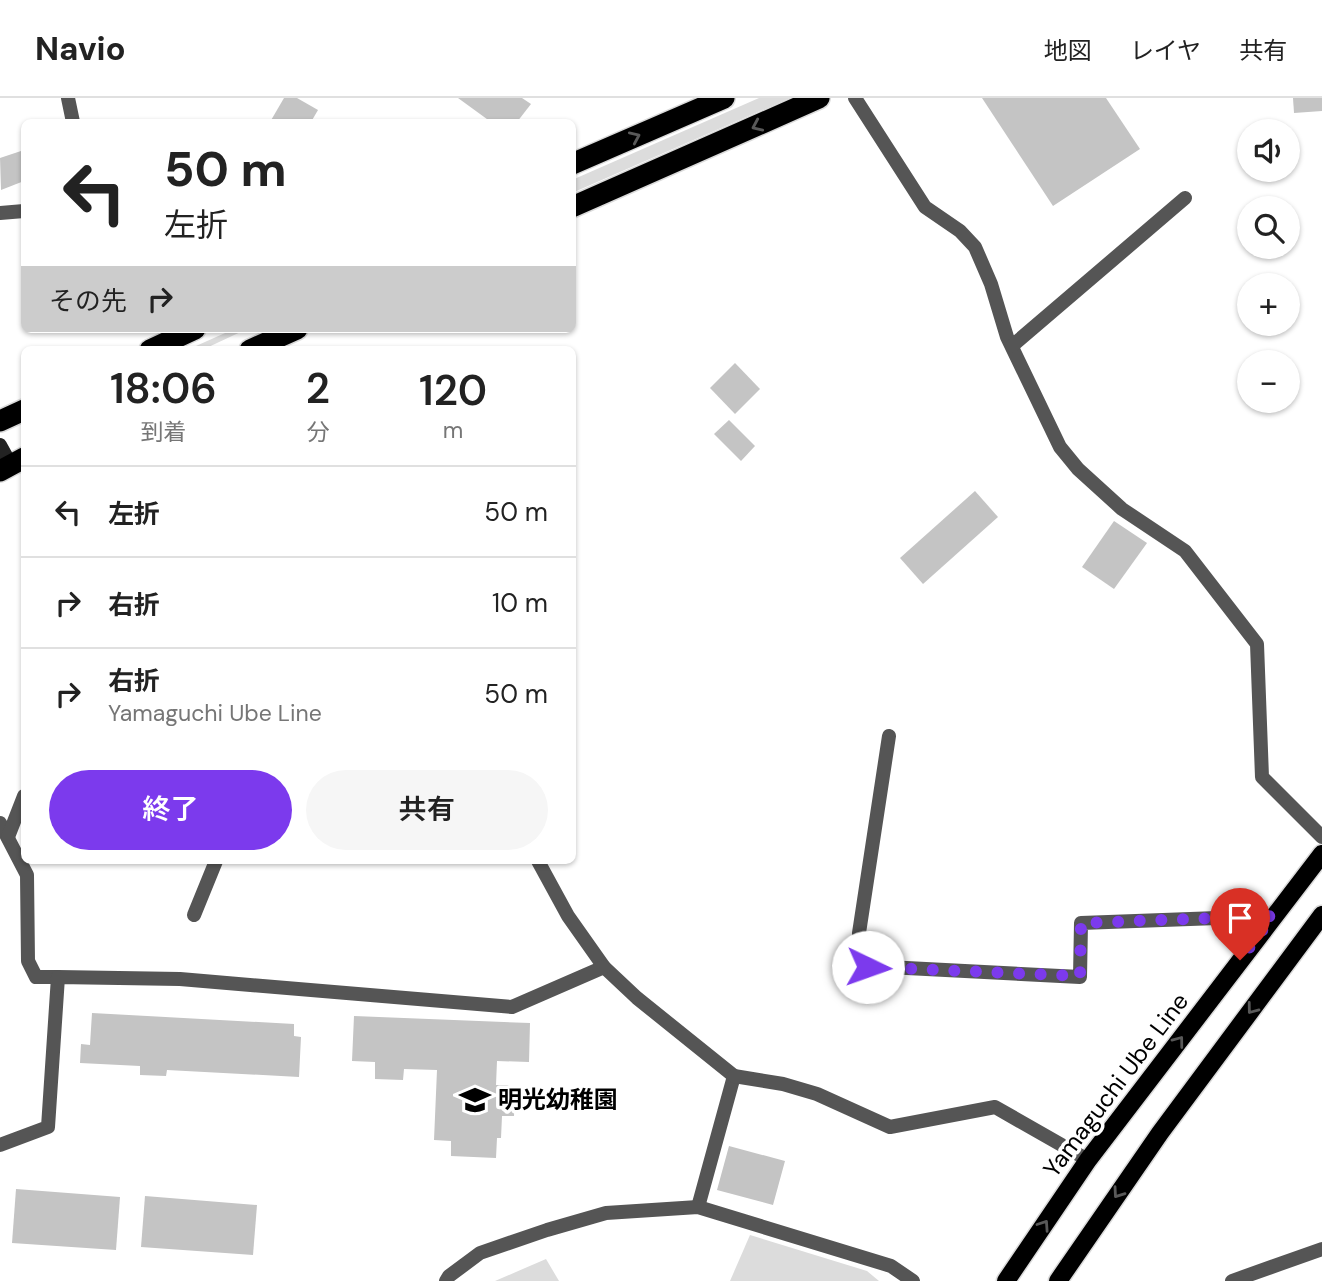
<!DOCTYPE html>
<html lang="ja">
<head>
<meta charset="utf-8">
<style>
	:root { --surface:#fff; --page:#f6f6f6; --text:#222; --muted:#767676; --line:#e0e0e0; --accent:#7c3aed }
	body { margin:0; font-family:"DM Sans","Noto Sans JP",sans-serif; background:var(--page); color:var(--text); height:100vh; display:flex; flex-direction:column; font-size:26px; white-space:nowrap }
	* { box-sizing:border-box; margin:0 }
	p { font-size:23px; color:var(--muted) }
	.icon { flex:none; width:38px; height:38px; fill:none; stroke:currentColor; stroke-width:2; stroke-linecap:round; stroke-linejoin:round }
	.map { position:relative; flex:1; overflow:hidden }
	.details { position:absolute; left:21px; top:248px; width:555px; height:518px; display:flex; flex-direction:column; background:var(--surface); border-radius:10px; box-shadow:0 2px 5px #0004 }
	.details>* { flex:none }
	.banner { position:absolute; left:21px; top:21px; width:555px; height:214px; border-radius:10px; box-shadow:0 2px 5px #0004; background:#fff; color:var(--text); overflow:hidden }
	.buttons { position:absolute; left:1237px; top:21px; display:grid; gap:14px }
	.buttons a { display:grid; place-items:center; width:63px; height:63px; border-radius:50%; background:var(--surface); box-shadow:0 2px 5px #0004; font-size:35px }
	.pin { position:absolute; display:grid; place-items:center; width:60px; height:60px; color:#fff; margin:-72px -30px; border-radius:50% 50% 50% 0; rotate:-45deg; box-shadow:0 0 7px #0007 }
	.pin .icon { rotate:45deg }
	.me { position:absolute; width:77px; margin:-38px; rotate:93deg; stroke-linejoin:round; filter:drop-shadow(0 0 5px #0008) }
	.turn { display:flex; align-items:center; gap:24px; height:147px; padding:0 28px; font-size:32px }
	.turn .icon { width:91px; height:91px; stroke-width:2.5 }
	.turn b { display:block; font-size:49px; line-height:60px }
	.then { display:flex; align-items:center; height:66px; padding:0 28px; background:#0003; gap:14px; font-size:26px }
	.eta { display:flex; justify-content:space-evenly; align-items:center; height:119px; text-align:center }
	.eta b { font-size:42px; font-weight:600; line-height:49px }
	.action { display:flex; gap:14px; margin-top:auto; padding:14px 28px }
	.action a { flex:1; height:80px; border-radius:42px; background:var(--accent); color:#fff; font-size:28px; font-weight:600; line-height:80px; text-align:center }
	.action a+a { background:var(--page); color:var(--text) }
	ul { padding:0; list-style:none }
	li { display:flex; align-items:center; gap:21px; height:91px; padding:0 28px; border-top:2px solid var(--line) }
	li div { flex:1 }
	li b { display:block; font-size:26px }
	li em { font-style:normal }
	header { display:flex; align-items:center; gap:42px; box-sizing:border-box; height:98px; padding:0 35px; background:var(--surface); border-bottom:2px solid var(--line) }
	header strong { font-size:33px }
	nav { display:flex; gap:38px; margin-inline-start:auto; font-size:24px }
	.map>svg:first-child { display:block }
	.green { fill:#dcdcdc }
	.building { fill:#c4c4c4 }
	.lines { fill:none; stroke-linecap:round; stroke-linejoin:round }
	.primary-casing { stroke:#dbdbdb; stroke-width:21 }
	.highway-casing { stroke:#dbdbdb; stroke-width:24 }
	.street { stroke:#555; stroke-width:14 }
	.secondary { stroke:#222; stroke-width:14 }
	.primary { stroke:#000; stroke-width:18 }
	.highway { stroke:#000; stroke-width:21 }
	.oneway { stroke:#595959 }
	.route { stroke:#7c3aed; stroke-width:12; stroke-dasharray:0 21.6 }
	.labels { text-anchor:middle; stroke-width:7; stroke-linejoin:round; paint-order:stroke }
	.street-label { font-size:24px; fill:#000; stroke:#fff }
	.poi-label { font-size:24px; font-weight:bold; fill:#000; stroke:#fff; text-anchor:start }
</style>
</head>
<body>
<header>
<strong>Navio</strong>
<nav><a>地図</a><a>レイヤ</a><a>共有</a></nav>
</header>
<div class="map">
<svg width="1322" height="1183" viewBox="0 0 1322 1183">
	<rect width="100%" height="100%" fill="#fff"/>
	<g class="green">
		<polygon points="759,0 790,0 572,95 572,82"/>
		<polygon points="234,231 247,231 202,252 187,252"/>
		<polygon points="750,1137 867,1173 879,1183 730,1183"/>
		<polygon points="546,1161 559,1183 495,1183"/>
	</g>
	<g class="building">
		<polygon points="284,0 297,0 318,12 311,24 270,24"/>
		<polygon points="458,0 522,0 531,6 517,24 491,24"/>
		<polygon points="982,0 1106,0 1140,51 1053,108"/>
		<polygon points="1293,0 1322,0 1322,13 1294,15"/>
		<polygon points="24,52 24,83 1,92 0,60"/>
		<polygon points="735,265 760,291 735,316 710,290"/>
		<polygon points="729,322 755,348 741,363 714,336"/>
		<polygon points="975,393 998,419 923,486 900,460"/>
		<polygon points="1114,423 1147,445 1114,491 1082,469"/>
		<polygon points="92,915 294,926 294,938 301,939 299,979 167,972 166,978 140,977 140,968 80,965 81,946 90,947"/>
		<polygon points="354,918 530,925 529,964 497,963 496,987 515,987 514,1018 502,1018 501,1040 497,1040 496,1060 451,1058 451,1043 434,1042 437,972 404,971 403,982 375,981 375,964 352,963"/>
		<polygon points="729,1048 785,1063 773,1107 717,1092"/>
		<polygon points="16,1091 120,1099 116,1152 12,1145"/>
		<polygon points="145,1098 257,1107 253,1157 141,1149"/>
	</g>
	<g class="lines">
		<defs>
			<g id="primary">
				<polyline points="1006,1183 1088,1062 1322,756"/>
				<polyline points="1058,1183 1160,1035 1322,817"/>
			</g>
			<g id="highway">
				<polyline points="572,66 724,0"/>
				<polyline points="572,109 819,0"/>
				<polyline points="150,252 195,231"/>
				<polyline points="250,252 297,231"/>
				<polyline points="0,323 24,312"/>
				<polyline points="0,373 24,360"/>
			</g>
		</defs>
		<use href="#primary" class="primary-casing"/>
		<use href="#highway" class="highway-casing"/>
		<g class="street">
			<polyline points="68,0 73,24"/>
			<polyline points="855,0 925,109 960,133 975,149 991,186 1007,239 1060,349 1078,371 1122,411 1185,453 1257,546 1262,679 1322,739"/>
			<polyline points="0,115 24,113"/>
			<polyline points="1012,248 1185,100"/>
			<polyline points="889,638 859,835 868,868 1080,879 1081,825 1273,818"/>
			<polyline points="0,725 27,777 28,863 36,879 58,879"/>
			<polyline points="8,739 24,698"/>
			<polyline points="538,763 568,818 604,869 637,900 734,978 698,1109"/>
			<polyline points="194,817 216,763"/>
			<polyline points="734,978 783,986 817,996 890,1029 995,1009 1088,1062"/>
			<polyline points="0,1047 48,1029 58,879 180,881 512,909 604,869"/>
			<polyline points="446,1183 449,1178 480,1155 547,1132 606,1115 698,1109 891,1168 913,1183"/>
			<polyline points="1232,1183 1322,1151"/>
		</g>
		<polyline class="secondary" points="0,347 11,367"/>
		<use href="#primary" class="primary"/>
		<use href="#highway" class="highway"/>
	</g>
	<defs><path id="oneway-chevron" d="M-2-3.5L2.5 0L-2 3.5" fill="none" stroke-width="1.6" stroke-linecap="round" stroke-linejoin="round" transform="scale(1.75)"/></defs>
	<g class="oneway">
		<use href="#oneway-chevron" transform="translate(757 28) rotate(156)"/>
		<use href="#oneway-chevron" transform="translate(635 39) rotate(-24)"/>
		<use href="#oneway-chevron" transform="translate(1252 911) rotate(127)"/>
		<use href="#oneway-chevron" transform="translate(1179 943) rotate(-53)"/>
		<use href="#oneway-chevron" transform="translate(1118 1095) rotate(125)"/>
		<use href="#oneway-chevron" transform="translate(1044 1127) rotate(-56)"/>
	</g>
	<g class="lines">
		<polyline class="route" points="868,869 1080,878 1081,825 1273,818 1240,862"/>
	</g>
	<defs>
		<symbol id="school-bare" viewBox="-9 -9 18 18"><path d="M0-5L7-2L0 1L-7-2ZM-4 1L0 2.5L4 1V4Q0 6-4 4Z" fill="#000" stroke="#fff" stroke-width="2.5" paint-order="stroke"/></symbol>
	</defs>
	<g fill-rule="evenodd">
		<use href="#school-bare" x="453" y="980" width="44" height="44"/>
	</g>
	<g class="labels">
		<g class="street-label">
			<text transform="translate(1116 987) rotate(-53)" y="8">Yamaguchi Ube Line</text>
		</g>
		<g class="poi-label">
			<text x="498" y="1010">明光幼稚園</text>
		</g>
	</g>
</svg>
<div class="buttons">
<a><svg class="icon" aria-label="sound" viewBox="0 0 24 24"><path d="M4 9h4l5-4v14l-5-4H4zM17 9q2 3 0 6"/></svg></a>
<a><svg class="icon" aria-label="search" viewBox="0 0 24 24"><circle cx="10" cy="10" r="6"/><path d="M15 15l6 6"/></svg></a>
<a>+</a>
<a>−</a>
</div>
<div class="pin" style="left:1240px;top:862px;background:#d93025"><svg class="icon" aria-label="arrive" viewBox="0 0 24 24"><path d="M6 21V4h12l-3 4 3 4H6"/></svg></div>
<svg class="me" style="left:868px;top:869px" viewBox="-20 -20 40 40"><circle r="19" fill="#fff"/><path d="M0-13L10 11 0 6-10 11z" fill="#7c3aed"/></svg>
<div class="banner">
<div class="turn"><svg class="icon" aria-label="left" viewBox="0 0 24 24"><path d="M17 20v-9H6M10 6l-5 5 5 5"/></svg><div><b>50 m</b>左折</div></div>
<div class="then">その先<svg class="icon" aria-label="right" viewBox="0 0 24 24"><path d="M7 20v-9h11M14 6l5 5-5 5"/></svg></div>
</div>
<section class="details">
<div class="eta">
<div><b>18:06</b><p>到着</p></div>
<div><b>2</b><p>分</p></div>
<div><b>120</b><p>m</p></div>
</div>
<ul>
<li><svg class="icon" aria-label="left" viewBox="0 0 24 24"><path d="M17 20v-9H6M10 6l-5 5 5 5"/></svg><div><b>左折</b></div><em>50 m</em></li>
<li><svg class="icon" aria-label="right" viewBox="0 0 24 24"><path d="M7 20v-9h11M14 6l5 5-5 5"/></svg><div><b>右折</b></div><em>10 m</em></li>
<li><svg class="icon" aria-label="right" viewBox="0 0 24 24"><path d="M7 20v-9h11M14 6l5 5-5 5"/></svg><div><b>右折</b><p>Yamaguchi Ube Line</p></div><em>50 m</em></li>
</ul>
<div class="action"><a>終了</a><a>共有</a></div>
</section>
</div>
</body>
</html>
